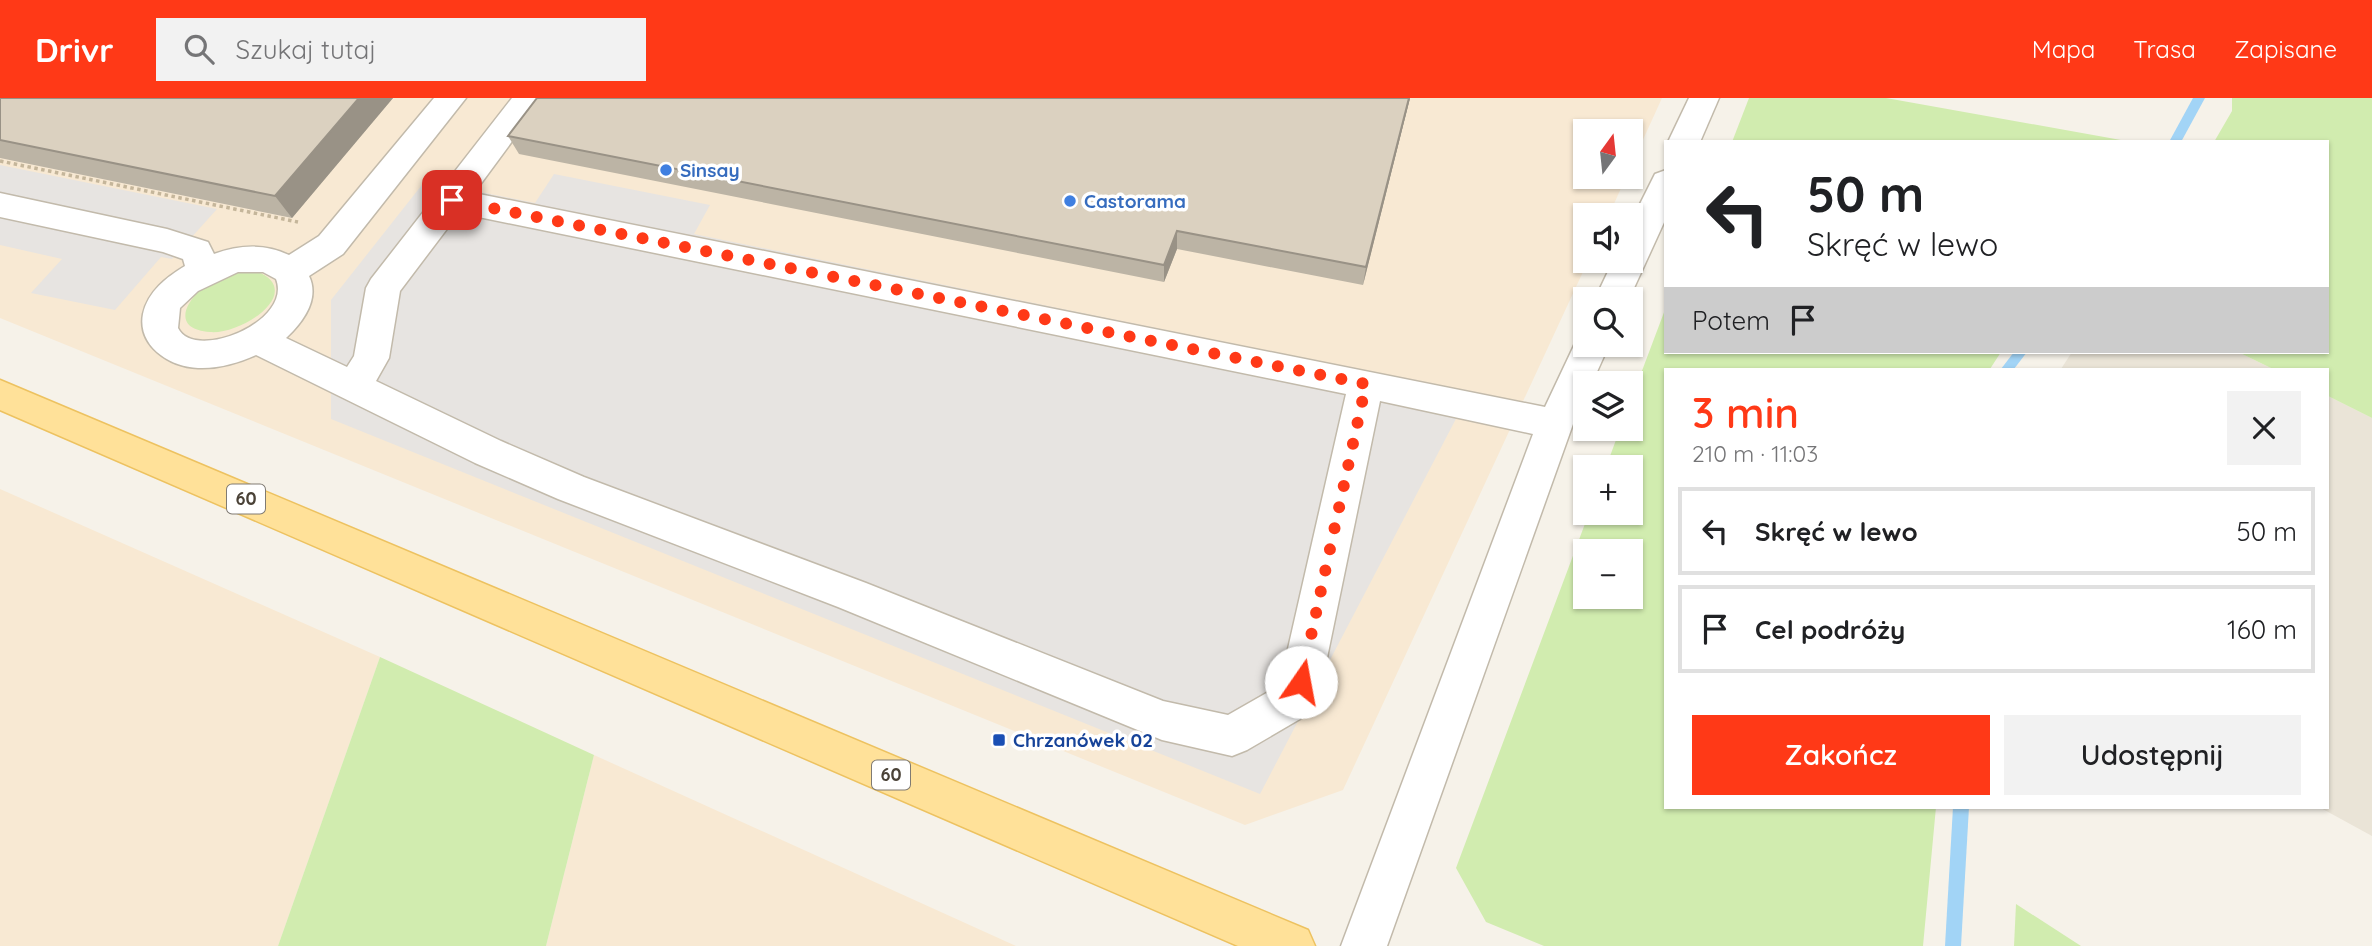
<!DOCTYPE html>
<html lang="pl">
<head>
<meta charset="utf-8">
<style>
	:root { --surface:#fff; --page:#f2f2f2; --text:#202124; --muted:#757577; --line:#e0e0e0; --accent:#ff3917 }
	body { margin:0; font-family:Quicksand,sans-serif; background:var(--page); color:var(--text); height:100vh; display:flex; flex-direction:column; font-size:26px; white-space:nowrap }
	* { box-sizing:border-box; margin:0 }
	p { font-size:23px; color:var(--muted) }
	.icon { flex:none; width:38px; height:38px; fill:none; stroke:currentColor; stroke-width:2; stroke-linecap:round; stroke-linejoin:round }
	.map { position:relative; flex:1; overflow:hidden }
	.details { position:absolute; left:1664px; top:270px; width:665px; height:441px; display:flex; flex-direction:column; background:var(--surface); border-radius:0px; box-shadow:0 2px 5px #0004 }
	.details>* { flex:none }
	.top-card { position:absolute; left:1664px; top:42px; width:665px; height:214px; border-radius:0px; box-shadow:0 2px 5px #0004; background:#fff; color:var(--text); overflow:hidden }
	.needle { width:46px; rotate:15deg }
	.tools { position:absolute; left:1573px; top:21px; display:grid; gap:14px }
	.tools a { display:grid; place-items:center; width:70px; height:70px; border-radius:0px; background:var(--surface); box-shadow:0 2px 5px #0004; font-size:35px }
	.pin { position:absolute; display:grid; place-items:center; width:60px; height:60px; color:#fff; margin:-30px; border-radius:14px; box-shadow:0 4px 10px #0006 }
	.me { position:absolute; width:77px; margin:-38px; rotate:12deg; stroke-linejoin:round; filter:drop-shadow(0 0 5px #0008) }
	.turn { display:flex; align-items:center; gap:24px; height:147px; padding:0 28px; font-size:32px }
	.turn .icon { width:91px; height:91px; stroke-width:2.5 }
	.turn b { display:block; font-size:49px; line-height:60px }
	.then { display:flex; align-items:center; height:66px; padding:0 28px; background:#0003; gap:14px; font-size:26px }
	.round { display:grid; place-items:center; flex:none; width:74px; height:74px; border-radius:0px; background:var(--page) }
	.head { display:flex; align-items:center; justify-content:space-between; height:119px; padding:0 28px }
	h1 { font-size:42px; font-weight:600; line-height:52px; color:var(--accent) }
	.button { display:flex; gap:14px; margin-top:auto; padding:14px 28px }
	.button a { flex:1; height:80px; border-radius:0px; background:var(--accent); color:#fff; font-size:28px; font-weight:600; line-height:80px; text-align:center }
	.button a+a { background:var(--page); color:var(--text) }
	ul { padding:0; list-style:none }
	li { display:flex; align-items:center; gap:21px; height:88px; margin:0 14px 10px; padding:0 14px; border:4px solid var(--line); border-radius:0px }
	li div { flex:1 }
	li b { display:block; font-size:26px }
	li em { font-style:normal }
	header { display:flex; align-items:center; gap:42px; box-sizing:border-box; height:98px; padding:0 35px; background:var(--accent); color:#fff }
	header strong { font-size:33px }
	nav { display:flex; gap:38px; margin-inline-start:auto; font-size:24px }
	.search { width:490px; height:63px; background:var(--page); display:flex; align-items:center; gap:18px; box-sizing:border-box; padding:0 24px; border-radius:0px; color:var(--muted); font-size:26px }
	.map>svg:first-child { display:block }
	.residential { fill:#eae4d7 }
	.commercial { fill:#f8e9d3 }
	.green { fill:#d1ecaf; fill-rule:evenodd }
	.parking { fill:#e7e4e1 }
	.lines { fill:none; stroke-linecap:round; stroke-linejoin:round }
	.stream { fill:#a2d4f6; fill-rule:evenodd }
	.minor-casing { stroke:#c2baab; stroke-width:3 }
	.major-casing { stroke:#edc260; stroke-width:3 }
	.path { stroke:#c5b69b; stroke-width:3.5; stroke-dasharray:3.5 3.5; stroke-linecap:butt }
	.minor { fill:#fff; fill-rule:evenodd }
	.major { fill:#ffe199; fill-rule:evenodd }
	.wall { fill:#bcb4a5 }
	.shaded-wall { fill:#999286 }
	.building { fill:#dbd1c0; stroke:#999286; stroke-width:2 }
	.route { stroke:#ff3917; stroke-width:12; stroke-dasharray:0 21.6 }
	.shop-dot { fill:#3f7fe0; stroke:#fff; stroke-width:2.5 }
	.transit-dot { fill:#1a4fb4; stroke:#fff; stroke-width:2.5 }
	.labels { text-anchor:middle; stroke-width:7; stroke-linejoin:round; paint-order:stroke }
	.shield { fill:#fff; stroke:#807b73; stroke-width:2 }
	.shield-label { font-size:18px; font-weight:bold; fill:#4a4237 }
	.shop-label { font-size:19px; font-weight:bold; fill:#366cbe; stroke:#fff; text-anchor:start }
	.transit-label { font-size:19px; font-weight:bold; fill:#164399; stroke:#fff; text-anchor:start }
</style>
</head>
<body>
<header>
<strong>Drivr</strong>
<div class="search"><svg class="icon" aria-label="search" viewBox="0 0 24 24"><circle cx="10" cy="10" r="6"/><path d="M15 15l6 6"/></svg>Szukaj tutaj</div>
<nav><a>Mapa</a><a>Trasa</a><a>Zapisane</a></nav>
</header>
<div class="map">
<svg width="2372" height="848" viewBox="0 0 2372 848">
	<rect width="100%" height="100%" fill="#f6f2e9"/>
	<g class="residential">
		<polygon points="2072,254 2238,254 2273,271 2061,271"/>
		<polygon points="2328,298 2372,320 2372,738 2319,709 2328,709"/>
	</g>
	<g class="commercial">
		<polygon points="0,0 1662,0 1631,68 1631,33 1586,33 1586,79 1626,79 1609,117 1586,117 1586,163 1588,163 1343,692 1245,727 0,220"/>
		<polygon points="0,391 380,559 278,848 0,848"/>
		<polygon points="594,657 1016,848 546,848"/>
	</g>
	<g class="green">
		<polygon points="1749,0 1886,0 2132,44 1732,44"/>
		<polygon points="2232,0 2372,0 2372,320 2328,298 2328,271 2273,271 2238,254 2328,254 2328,44 2214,44 2232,13"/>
		<path d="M256,173C307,193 242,237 210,234C158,230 200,182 229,175C237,172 247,173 256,173Z"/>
		<path d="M1666,209V254H2001L1990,271H1666V709H1936L1923,848H1544L1486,824L1456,770L1589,415H1631V369H1606L1620,331H1631V302ZM1586,453H1631V499H1586Z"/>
		<polygon points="380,559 594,657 546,848 278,848"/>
		<polygon points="2016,806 2081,848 2014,848"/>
	</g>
	<g class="parking">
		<polygon points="0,67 217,111 172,161 161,159 115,212 31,195 62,161 0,147"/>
		<polygon points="554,76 710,107 694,136 1470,294 1260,696 331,321 331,202 425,83 535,105"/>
	</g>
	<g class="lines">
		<g class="stream">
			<polygon points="2193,0 2205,0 2181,44 2169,44"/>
			<polygon points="2014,254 2027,254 2014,271 2001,271"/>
			<polygon points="1953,709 1969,709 1961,848 1945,848"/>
		</g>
		<defs>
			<g id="minor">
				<path d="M434,0H466L343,156L309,178C320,201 303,224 286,240L347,269L354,258L366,190L371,181L512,0H544L474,95L1545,309L1579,237L1586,235V247H1609L1592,285H1586V299L1573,326L1387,848H1341L1533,336L1380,303L1322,584L1300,621L1247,652L1232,658L1162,642L838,509L558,401L475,365L256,257C238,265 218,271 198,270C170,269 137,248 143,216C148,193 167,179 185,168L183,161L163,154L0,119V95L167,131L208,144L214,156C239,147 264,145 289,157L319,138ZM459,115L1346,296L1282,577L1270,593L1228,617L1163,603L866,485L584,379L501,343L376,283L389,260L400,193ZM238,174H263L276,181C293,224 194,264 178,230L180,210L198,193Z"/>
				<polygon points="1689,0 1719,0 1700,44 1668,44"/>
				<polygon points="1666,72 1666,120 1629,201 1595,201 1613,163 1631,163 1631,124 1655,76"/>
			</g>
			<polygon id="major" points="0,282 1308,832 1315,848 1238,848 0,312"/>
		</defs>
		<use href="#minor" class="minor-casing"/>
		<use href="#major" class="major-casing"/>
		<polyline class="path" points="0,63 298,124"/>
		<use href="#minor" class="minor"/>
		<use href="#major" class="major"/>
	</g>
	<g class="wall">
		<polygon points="0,0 393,0 292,120 0,60"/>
		<polygon points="1410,0 1363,187 1177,151 1164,184 519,56 508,38"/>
	</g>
	<g class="shaded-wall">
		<polygon points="359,0 393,0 292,120 275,98"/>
		<polygon points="1409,0 1410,0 1363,187 1366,169"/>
		<polygon points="1177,133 1177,151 1164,184 1164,167"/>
	</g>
	<g class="building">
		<polygon points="0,0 359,0 275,98 0,42"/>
		<polygon points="537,0 1409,0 1366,169 1177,133 1164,167 508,38"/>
	</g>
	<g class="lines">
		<polyline class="route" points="452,102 1366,286 1301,584"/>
	</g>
	<g class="shop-dot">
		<circle cx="666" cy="72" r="7"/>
		<circle cx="1070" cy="103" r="7"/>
	</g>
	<rect class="transit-dot" x="992" y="635" width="14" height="14" rx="3.5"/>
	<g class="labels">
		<g class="shield">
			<rect x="227" y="386.5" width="38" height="29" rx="5"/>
			<rect x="872" y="662.5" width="38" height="29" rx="5"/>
		</g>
		<g class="shield-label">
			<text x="246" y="407">60</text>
			<text x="891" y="683">60</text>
		</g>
		<g class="shop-label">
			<text x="680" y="79">Sinsay</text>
			<text x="1084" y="110">Castorama</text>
		</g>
		<g class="transit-label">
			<text x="1013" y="649">Chrzanówek 02</text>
		</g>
	</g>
</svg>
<div class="tools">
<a><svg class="needle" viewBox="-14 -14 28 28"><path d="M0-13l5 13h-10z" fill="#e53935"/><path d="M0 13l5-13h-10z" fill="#757577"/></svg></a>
<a><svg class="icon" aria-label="sound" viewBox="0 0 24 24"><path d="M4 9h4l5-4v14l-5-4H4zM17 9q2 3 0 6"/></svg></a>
<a><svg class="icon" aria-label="search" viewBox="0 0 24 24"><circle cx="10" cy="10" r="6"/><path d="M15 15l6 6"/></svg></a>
<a><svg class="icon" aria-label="layers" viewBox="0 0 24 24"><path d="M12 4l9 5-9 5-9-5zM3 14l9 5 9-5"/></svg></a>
<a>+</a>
<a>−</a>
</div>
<div class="pin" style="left:452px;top:102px;background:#d93025"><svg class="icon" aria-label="arrive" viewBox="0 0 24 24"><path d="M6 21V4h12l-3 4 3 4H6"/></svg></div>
<svg class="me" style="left:1301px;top:584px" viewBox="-20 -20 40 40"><circle r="19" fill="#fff"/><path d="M0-13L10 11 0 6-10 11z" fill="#ff3917"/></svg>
<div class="top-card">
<div class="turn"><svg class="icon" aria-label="left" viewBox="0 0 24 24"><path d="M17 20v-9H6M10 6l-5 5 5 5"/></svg><div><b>50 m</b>Skręć w lewo</div></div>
<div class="then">Potem<svg class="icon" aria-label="arrive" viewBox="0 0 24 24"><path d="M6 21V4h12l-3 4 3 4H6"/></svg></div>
</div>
<section class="details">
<div class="head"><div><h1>3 min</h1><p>210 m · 11:03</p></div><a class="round"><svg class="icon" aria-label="close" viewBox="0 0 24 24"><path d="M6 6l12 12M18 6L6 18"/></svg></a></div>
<ul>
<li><svg class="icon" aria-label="left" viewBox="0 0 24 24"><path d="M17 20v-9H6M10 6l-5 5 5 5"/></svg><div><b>Skręć w lewo</b></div><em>50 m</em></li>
<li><svg class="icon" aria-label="arrive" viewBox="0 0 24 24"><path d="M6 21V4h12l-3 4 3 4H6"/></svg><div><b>Cel podróży</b></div><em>160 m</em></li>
</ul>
<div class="button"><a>Zakończ</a><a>Udostępnij</a></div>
</section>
</div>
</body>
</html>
